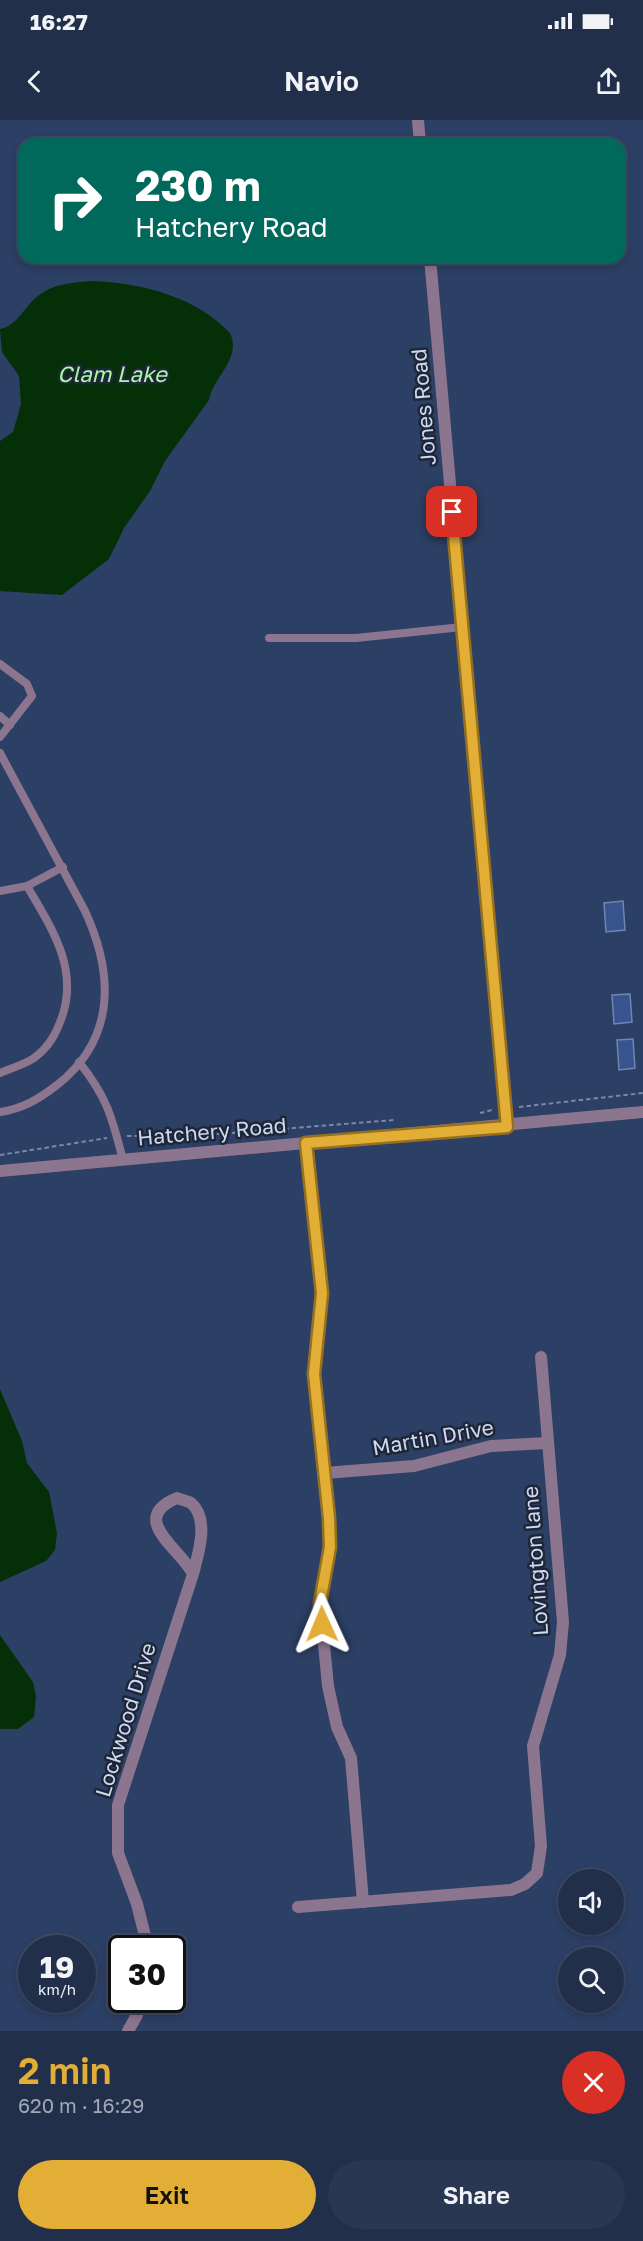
<!DOCTYPE html>
<html lang="en">
<head>
<meta charset="utf-8">
<style>
	:root { --surface:#212f4b; --page:#293752; --text:#f1f3f6; --muted:#a2a9b5; --line:#3e4a63; --accent:#e3ae35 }
	body { margin:0; font-family:"Golos Text",sans-serif; background:var(--page); color:var(--text); height:100vh; display:flex; flex-direction:column; font-size:22px; white-space:nowrap }
	* { box-sizing:border-box; margin:0 }
	p { font-size:20px; color:var(--muted) }
	.icon { flex:none; width:33px; height:33px; fill:none; stroke:currentColor; stroke-width:2; stroke-linecap:round; stroke-linejoin:round }
	.map { position:relative; height:1911px; overflow:hidden }
	.sheet { display:flex; flex-direction:column; background:var(--surface); flex:1 }
	.sheet>* { flex:none }
	.guide { position:absolute; left:18px; top:18px; width:608px; height:126px; border-radius:18px; box-shadow:0 3px 9px #0003,0 0 0 2px var(--line); background:#00695c; color:#fff; overflow:hidden }
	.controls { position:absolute; left:558px; top:1749px; display:grid; gap:12px }
	.controls a { display:grid; place-items:center; width:66px; height:66px; border-radius:50%; background:var(--surface); box-shadow:0 3px 9px #0003,0 0 0 2px var(--line); font-size:30px }
	.speed { position:absolute; left:18px; top:1815px; display:flex; gap:12px; font-size:30px; font-weight:700; text-align:center }
	.speed>* { display:grid; place-content:center; width:78px; height:78px; border-radius:50%; background:var(--surface); box-shadow:0 3px 9px #0003,0 0 0 2px var(--line); line-height:1 }
	.speed small { font-size:15px; font-weight:400 }
	.speed .limit { border:3px solid #111; border-radius:9px; background:#fff; color:#111 }
	.pin { position:absolute; display:grid; place-items:center; width:51px; height:51px; color:#fff; margin:-26px; border-radius:12px; box-shadow:0 3px 9px #0006 }
	.me { position:absolute; width:66px; margin:-33px; rotate:359deg; stroke-linejoin:round; filter:drop-shadow(0 0 4px #0008) }
	.turn { display:flex; align-items:center; gap:21px; height:126px; padding:0 18px; font-size:27px }
	.turn .icon { width:78px; height:78px; stroke-width:2.5 }
	.turn b { display:block; font-size:42px; line-height:51px }
	.round { display:grid; place-items:center; flex:none; width:63px; height:63px; border-radius:32px; background:var(--page) }
	.overview { display:flex; align-items:center; justify-content:space-between; height:102px; padding:0 18px }
	h1 { font-size:36px; font-weight:600; line-height:45px; color:var(--accent) }
	.cta { display:flex; gap:12px; margin-top:auto; padding:12px 18px }
	.cta a { flex:1; height:69px; border-radius:36px; background:var(--accent); color:#111; font-size:24px; font-weight:600; line-height:69px; text-align:center }
	.cta a+a { background:var(--page); color:var(--text) }
	.status { display:flex; justify-content:space-between; align-items:center; height:42px; padding:0 30px; background:var(--surface); direction:ltr }
	.status svg { height:16px; fill:currentColor }
	header { display:flex; justify-content:space-between; align-items:center; height:78px; padding:0 18px; background:var(--surface); font-size:27px; font-weight:600 }
	.map>svg:first-child { display:block }
	.water { fill:#052f06 }
	.building { fill:#38548f; stroke:#7086b0; stroke-width:1.5 }
	.lines { fill:none; stroke-linecap:round; stroke-linejoin:round }
	.path { stroke:#7989a7; stroke-width:2; stroke-dasharray:4.5 3; stroke-linecap:butt }
	.service { stroke:#8c758e; stroke-width:8 }
	.minor { stroke:#8c758e; stroke-width:12 }
	.tertiary { stroke:#8c758e; stroke-width:12 }
	.route-casing { stroke:#947122; stroke-width:15 }
	.route { stroke:#e3ae35; stroke-width:10 }
	.labels { text-anchor:middle; stroke-width:5; stroke-linejoin:round; paint-order:stroke }
	.street-label { font-size:21px; fill:#cedaf1; stroke:#1e2637 }
	.water-label { font-size:22px; font-style:italic; fill:#aaf7a6; stroke:#1e2637 }
</style>
</head>
<body>
<div class="status"><b>16:27</b><svg viewBox="0 0 49 12"><path d="M0 12V9h3v3zM5 12V6h3v6zM10 12V3h3v9zM15 12V0h3v12zM26 1h20v11H26zM47 4h2v5h-2z"/></svg></div>
<header><svg class="icon" aria-label="back" viewBox="0 0 24 24"><path d="M15 5l-7 7 7 7"/></svg>Navio<svg class="icon" aria-label="share" viewBox="0 0 24 24"><path d="M12 15V3M7 8l5-5 5 5M5 13v7h14v-7"/></svg></header>
<div class="map">
<svg width="643" height="1911" viewBox="0 0 643 1911">
	<rect width="100%" height="100%" fill="#2c3f64"/>
	<g class="water">
		<path d="M92,161C141,163 195,176 230,213C242,239 213,257 209,280L165,341L150,371L124,408L109,439L62,475L0,471V321L13,312L21,284L19,256L2,232L0,209C17,206 25,186 38,176C54,163 72,163 92,161Z"/>
		<polygon points="0,1269 22,1321 27,1343 49,1372 57,1413 55,1430 46,1441 0,1462"/>
		<polygon points="0,1515 33,1562 36,1576 34,1597 18,1609 0,1609"/>
	</g>
	<g class="building">
		<polygon points="623,781 625,810 606,812 604,783"/>
		<polygon points="630,874 632,902 614,904 612,875"/>
		<polygon points="633,919 635,948 619,950 617,920"/>
	</g>
	<g class="lines">
		<g class="path">
			<polyline points="519,987 643,973"/>
			<polyline points="480,993 492,990"/>
			<polyline points="127,1016 206,1015 394,1000"/>
			<polyline points="0,1035 107,1018"/>
		</g>
		<g class="service">
			<polyline points="269,518 356,518 462,507"/>
			<polyline points="0,544 27,564 32,576 0,617"/>
			<polyline points="0,596 10,605"/>
			<path d="M0,633L85,791C114,854 116,919 57,965C39,979 22,989 0,992"/>
			<polyline points="0,771 27,766 63,747"/>
			<path d="M79,942C107,977 112,997 123,1040"/>
			<path d="M0,953C11,948 24,945 34,938C49,927 56,914 62,897C79,848 51,807 27,766"/>
		</g>
		<g class="minor">
			<polyline points="418,0 420,24"/>
			<polyline points="430,138 507,1007"/>
			<polyline points="306,1023 322,1173 314,1254 329,1398 330,1427 320,1483 328,1566 337,1607 351,1638 363,1782"/>
			<polyline points="325,1353 414,1346 491,1326 548,1323"/>
			<polyline points="298,1787 511,1770 525,1764 537,1753 541,1726 533,1626 560,1535 563,1502 541,1237"/>
			<path d="M148,1828L137,1784L118,1733V1685L193,1454C198,1435 210,1399 191,1383C188,1381 181,1380 177,1378C127,1399 181,1429 193,1454"/>
			<polyline points="128,1911 137,1895 140,1880"/>
		</g>
		<polyline class="tertiary" points="0,1051 643,992"/>
	</g>
	<g class="lines">
		<defs>
			<polyline id="route" points="322,1504 320,1483 330,1427 329,1398 314,1254 322,1173 306,1023 507,1007 452,392"/>
		</defs>
		<use href="#route" class="route-casing"/>
		<use href="#route" class="route"/>
	</g>
	<g class="labels">
		<g class="street-label">
			<text transform="translate(424 287) rotate(-95)" y="7">Jones Road</text>
			<text transform="translate(212 1012) rotate(-5)" y="7">Hatchery Road</text>
			<text transform="translate(433 1318) rotate(-10)" y="7">Martin Drive</text>
			<text transform="translate(536 1441) rotate(-94)" y="7">Lovington lane</text>
			<text transform="translate(126 1600) rotate(-73)" y="7">Lockwood Drive</text>
		</g>
		<g class="water-label">
			<text x="112" y="262">Clam Lake</text>
		</g>
	</g>
</svg>
<div class="controls">
<a><svg class="icon" aria-label="sound" viewBox="0 0 24 24"><path d="M4 9h4l5-4v14l-5-4H4zM17 9q2 3 0 6"/></svg></a>
<a><svg class="icon" aria-label="search" viewBox="0 0 24 24"><circle cx="10" cy="10" r="6"/><path d="M15 15l6 6"/></svg></a>
</div>
<div class="speed"><div>19<small>km/h</small></div><div class="limit">30</div></div>
<div class="pin" style="left:452px;top:392px;background:#d93025"><svg class="icon" aria-label="arrive" viewBox="0 0 24 24"><path d="M6 21V4h12l-3 4 3 4H6"/></svg></div>
<svg class="me" style="left:322px;top:1504px" viewBox="-20 -20 40 40"><path d="M0-17L14 15 0 8-14 15z" fill="#e3ae35" stroke="#fff" stroke-width="4"/></svg>
<div class="guide">
<div class="turn"><svg class="icon" aria-label="right" viewBox="0 0 24 24"><path d="M7 20v-9h11M14 6l5 5-5 5"/></svg><div><b>230 m</b>Hatchery Road</div></div>
</div>
</div>
<section class="sheet">
<div class="overview"><div><h1>2 min</h1><p>620 m · 16:29</p></div><a class="round" style="background:#d93025;color:#fff"><svg class="icon" aria-label="close" viewBox="0 0 24 24"><path d="M6 6l12 12M18 6L6 18"/></svg></a></div>
<div class="cta"><a>Exit</a><a>Share</a></div>
</section>
</body>
</html>
